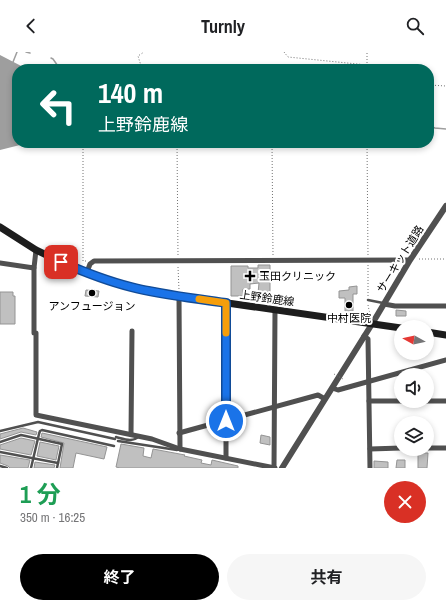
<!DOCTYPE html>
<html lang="ja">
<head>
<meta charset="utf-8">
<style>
	:root { --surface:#fff; --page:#f6f6f6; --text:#202124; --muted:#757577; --accent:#000 }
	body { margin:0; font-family:"Archivo Narrow","Noto Sans JP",sans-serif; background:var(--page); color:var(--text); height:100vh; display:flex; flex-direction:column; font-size:15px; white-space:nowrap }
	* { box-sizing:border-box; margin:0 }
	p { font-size:13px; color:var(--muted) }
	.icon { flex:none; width:22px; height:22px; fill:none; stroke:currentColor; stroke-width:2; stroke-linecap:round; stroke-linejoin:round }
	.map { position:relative; height:416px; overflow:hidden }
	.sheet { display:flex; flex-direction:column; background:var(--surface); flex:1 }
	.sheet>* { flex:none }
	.hud { position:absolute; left:12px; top:12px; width:422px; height:84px; border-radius:16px; box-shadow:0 2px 6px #0003; background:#00695c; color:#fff; overflow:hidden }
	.needle { width:26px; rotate:278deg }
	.tools { position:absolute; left:394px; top:268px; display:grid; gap:8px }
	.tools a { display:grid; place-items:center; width:40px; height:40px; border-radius:50%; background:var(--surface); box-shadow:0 2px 6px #0003; font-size:20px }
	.pin { position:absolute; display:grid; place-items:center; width:34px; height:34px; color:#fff; margin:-17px; border-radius:8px; box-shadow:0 2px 6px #0006 }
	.me { position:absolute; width:44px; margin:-22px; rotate:0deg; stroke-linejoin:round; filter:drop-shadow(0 0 3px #0008) }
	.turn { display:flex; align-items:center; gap:14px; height:84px; padding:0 20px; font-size:18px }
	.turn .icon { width:52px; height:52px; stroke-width:2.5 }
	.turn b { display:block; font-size:28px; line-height:34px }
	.round { display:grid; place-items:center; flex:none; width:42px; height:42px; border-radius:21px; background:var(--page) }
	.summary { display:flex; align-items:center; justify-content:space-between; height:68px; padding:0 20px }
	h1 { font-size:24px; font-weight:700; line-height:30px; color:#1e9e55 }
	.button { display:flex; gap:8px; margin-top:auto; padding:8px 20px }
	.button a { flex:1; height:46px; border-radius:24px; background:var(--accent); color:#fff; font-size:16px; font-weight:700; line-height:46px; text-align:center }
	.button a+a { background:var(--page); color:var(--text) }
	header { display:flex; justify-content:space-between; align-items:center; height:52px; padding:0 20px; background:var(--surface); font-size:18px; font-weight:700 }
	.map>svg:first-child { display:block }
	.water { fill:#9e9e9e }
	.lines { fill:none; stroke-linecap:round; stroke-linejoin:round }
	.stream { stroke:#9e9e9e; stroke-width:1.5 }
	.building { fill:#c0c0c0; stroke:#949494 }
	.path { stroke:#727272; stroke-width:1; stroke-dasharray:1 2; stroke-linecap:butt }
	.service { stroke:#505050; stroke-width:2.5 }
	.minor { stroke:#505050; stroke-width:5 }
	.tertiary { stroke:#505050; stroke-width:6 }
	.secondary { stroke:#1d1d1d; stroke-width:7 }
	.path-bridge { stroke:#727272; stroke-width:1; stroke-dasharray:1 2; stroke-linecap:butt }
	.route-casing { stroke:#114b97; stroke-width:10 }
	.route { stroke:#1a73e8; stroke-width:7 }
	.slow { stroke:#f59e0b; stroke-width:7 }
	.poi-dot { fill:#000; stroke:#fff; stroke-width:1.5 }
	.labels { text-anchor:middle; stroke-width:4; stroke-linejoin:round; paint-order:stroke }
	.street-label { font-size:11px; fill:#000; stroke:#fff }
	.poi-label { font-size:11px; fill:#000; stroke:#fff }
</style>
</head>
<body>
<header><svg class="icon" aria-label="back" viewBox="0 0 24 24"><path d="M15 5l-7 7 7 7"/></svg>Turnly<svg class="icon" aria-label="search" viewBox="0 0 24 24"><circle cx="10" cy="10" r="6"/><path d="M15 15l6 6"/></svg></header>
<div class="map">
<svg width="446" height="416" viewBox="0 0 446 416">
	<rect width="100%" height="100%" fill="#fff"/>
	<polygon class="water" points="0,3 27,17 17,17 17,91 28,91 0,98"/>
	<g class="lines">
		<g class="stream">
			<polyline points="26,0 30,1"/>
			<polyline points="51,6 53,7 60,17"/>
			<polyline points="13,10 17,0"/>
			<polyline points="429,74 435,76 446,77"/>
		</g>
	</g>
	<g class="building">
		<polygon points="258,213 270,213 270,241 258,241 259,231 250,232 250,237 243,237 243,244 231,244 231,214 248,214 248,216 258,216"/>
		<polygon points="357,234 357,242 353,242 353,259 345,259 345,246 339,246 339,239 349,238 349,235"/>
		<polygon points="86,238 99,239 98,245 85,244"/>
		<polygon points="0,240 13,240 13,244 15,244 15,272 0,272"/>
		<polygon points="396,258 406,259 406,264 396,264"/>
		<polygon points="23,376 37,380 36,383 21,380 0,387 0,382"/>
		<polygon points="42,381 107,395 104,407 76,401 73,416 60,416 64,391 41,385"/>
		<polygon points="261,383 270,385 270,393 260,391"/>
		<polygon points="21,386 35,389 31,403 0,397 0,393"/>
		<polygon points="40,390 59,394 56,408 37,404"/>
		<polygon points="121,392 144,396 143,404 151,406 153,397 185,403 184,404 202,408 201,411 211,413 212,408 238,414 238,416 120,416 116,415"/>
		<polygon points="418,401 428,401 427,416 418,416"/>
		<polygon points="0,403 30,408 28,416 10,416 8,414 0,411"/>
		<polygon points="397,408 405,408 405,416 396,416"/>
		<polygon points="374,409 388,410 388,416 374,416"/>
		<polygon points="35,410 55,413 54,416 34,416"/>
	</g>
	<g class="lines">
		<g class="path">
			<polyline points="284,0 288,5 367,13"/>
			<polyline points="142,17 138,4 144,0"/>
			<polyline points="239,17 241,16 253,17"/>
			<polyline points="367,17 367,0"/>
			<polyline points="429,33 446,34"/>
			<polyline points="83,91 83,209 86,209"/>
			<polyline points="177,91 178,204"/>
			<polyline points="272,91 273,203"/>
			<polyline points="367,91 368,204"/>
			<polyline points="419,207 446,207"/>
			<polyline points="178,215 179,238"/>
			<polyline points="368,244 368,213"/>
			<polyline points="368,253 370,263"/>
		</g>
		<g class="service">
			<polyline points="368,248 383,251"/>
			<polyline points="0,379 38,370 115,387"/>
			<path d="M116,385C124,387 133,391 139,384"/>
			<polyline points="118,389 177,398"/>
			<polyline points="0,390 21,383 62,392 57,416"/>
			<polyline points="0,400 58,411"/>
			<polyline points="0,414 7,416"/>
			<polyline points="31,416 39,382 40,379 42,378 114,394"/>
		</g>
		<g class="minor">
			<polyline points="0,211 34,216 36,198"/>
			<polyline points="34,216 34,281 36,281 36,363 152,387 180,397 275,416"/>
			<polyline points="87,220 90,212 94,209 410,208"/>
			<polyline points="179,244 180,397"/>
			<polyline points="384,252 395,254 446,254"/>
			<polyline points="364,284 368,287 370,416"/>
			<polyline points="332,336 338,338 446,308"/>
			<polyline points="369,349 446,349"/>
			<polyline points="179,381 318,343 325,347"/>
			<polyline points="131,382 132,279"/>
			<polyline points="427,396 446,396"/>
			<polyline points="370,397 401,396"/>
			<polyline points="226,406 226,251"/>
			<polyline points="274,416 275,258"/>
		</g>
		<polyline class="tertiary" points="282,416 372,272 410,208 446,154"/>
		<g class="secondary">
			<polyline points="0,175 36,198 61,210 105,227 132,235 179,244 401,276"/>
			<polyline points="427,280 446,283"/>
		</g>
		<polyline class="path-bridge" points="334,322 343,327"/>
	</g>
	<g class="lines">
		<defs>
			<path id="route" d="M61,210C84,220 107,229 131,235C162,243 194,246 226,251V369"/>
		</defs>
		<use href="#route" class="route-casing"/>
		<use href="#route" class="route"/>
		<polyline class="slow" points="199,247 226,251 226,281"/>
	</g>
	<g class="poi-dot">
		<path d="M248 218h4v4h4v4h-4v4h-4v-4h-4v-4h4z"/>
		<circle cx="92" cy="241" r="4"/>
		<circle cx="349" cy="253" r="4"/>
	</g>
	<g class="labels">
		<g class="street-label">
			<text transform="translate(400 207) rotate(-58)" y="4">サーキット道路</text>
			<text transform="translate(267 246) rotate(8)" y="4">上野鈴鹿線</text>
		</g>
		<g class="poi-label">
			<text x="259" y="228" text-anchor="start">玉田クリニック</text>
			<text x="92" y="258">アンフュージョン</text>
			<text x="349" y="270">中村医院</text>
		</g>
	</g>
</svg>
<div class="tools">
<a><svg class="needle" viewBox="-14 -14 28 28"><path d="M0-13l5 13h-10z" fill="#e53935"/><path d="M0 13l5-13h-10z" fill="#757577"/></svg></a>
<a><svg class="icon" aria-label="sound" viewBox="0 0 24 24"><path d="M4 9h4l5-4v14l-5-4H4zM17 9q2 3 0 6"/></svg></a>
<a><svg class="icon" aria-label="layers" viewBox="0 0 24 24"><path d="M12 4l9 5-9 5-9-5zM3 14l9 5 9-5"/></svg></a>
</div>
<div class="pin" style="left:61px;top:210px;background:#d93025"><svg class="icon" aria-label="arrive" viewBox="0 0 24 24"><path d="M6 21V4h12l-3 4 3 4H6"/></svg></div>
<svg class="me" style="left:226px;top:369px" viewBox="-20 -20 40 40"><circle r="17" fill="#1a73e8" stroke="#fff" stroke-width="3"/><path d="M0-11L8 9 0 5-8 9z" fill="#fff"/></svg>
<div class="hud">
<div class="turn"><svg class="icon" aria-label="left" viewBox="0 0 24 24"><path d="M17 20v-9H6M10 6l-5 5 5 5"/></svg><div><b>140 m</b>上野鈴鹿線</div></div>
</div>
</div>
<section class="sheet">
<div class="summary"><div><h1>1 分</h1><p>350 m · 16:25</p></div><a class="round" style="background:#d93025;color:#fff"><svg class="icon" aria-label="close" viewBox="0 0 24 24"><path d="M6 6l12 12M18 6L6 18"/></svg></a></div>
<div class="button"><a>終了</a><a>共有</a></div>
</section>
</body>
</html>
